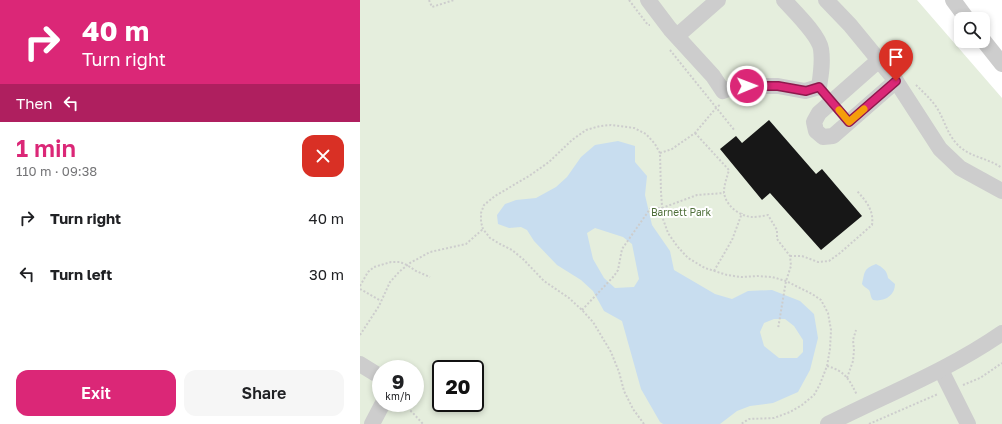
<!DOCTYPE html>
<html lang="en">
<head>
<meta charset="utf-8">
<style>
	:root { --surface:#fff; --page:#f6f6f6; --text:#202124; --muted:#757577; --accent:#db2777 }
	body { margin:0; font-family:"Golos Text",sans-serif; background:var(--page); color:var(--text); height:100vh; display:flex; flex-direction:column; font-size:15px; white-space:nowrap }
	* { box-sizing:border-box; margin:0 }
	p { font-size:13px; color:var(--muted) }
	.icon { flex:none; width:22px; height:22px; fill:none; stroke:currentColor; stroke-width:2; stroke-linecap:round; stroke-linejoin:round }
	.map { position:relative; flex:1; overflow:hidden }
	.details { display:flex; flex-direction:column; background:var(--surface); width:360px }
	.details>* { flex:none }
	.top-card { background:#db2777; color:#fff; overflow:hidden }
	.tools { position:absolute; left:594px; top:12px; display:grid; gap:8px }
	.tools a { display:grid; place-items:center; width:36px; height:36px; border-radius:8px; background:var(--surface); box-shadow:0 2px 6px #0003; font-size:20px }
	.speed { position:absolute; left:12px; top:360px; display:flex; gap:8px; font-size:20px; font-weight:700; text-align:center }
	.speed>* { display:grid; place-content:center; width:52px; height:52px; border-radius:50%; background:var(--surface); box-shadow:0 2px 6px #0003; line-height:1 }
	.speed small { font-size:10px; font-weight:400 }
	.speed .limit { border:2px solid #111; border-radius:6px; background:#fff; color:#111 }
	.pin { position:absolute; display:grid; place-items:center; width:34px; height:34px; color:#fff; margin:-41px -17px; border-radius:50% 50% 50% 0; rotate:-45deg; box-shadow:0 0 4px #0007 }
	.pin .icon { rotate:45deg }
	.me { position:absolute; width:44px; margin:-22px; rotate:89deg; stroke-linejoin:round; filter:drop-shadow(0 0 3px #0008) }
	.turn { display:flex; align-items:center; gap:14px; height:84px; padding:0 16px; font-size:18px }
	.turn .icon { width:52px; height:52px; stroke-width:2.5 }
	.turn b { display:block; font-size:28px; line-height:34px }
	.then { display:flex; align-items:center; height:38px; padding:0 16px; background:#0003; gap:8px; font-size:15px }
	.round { display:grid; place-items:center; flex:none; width:42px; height:42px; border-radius:12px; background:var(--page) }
	.summary { display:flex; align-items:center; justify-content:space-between; height:68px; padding:0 16px }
	h1 { font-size:24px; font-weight:600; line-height:30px; color:var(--accent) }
	.button { display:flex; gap:8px; margin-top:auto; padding:8px 16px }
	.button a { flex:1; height:46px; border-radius:12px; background:var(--accent); color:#fff; font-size:16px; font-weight:600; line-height:46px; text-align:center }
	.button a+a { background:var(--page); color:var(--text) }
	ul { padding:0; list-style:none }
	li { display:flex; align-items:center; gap:12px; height:56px; padding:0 16px }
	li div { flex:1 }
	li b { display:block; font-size:15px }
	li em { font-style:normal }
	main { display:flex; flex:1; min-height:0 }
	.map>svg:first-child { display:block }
	.green { fill:#e5eedd; fill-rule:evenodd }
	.water { fill:#c8ddef; fill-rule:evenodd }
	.building { fill:#171717 }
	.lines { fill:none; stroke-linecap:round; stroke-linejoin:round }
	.path { stroke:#cdcdcd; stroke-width:2; stroke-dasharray:2 2; stroke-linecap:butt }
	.minor { stroke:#cdcdcd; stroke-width:16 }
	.route-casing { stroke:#8e194d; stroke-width:10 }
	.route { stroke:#db2777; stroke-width:7 }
	.slow { stroke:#f59e0b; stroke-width:7 }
	.labels { text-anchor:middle; stroke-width:4; stroke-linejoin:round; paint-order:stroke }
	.park-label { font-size:10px; fill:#4f6f3a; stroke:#fff }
</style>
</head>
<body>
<main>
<section class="details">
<div class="top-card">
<div class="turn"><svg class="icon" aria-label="right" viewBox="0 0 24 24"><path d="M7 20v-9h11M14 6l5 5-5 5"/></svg><div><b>40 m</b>Turn right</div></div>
<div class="then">Then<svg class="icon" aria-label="left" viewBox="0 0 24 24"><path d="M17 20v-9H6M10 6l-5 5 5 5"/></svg></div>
</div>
<div class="summary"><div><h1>1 min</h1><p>110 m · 09:38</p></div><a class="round" style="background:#d93025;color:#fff"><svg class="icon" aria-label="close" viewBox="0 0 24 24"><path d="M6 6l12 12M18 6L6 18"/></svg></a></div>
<ul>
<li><svg class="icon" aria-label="right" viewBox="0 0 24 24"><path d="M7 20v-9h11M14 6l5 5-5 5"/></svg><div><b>Turn right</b></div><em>40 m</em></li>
<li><svg class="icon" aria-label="left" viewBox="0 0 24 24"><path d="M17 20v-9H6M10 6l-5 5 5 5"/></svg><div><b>Turn left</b></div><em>30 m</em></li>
</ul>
<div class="button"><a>Exit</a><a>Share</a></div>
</section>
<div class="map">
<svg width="642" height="424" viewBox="0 0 642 424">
	<rect width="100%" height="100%" fill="#fff"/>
	<path class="green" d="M0,0H557L642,98V424H0ZM21,369H55V403H21ZM81,369H115V403H81Z"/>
	<g class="water">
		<path d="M258,141L275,146V162L287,176L285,195L292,225L310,251L314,270L355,294L372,299L388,291L412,290L440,301L454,314L458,338L450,370L438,392L413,403L390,406L377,411L360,424H303L300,422L281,389L262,321L244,311L233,291L221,280L197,265L174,241L167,230L161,227L149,228L138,224L137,215L145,204L156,200L176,198L196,187L207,177L221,157L235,145ZM235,228L263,237L272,244L279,279L274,287L255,288L244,278L233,259L227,233ZM414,319H425L434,326L443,340V352L437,358H419L404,346L400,332L404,323Z"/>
		<path d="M516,264C522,267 527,270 528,278L535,284C535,296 524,302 513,300C510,297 511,293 509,290C507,288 504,287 502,284C505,272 503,269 516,264Z"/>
	</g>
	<polygon class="building" points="409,120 456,174 462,169 502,216 461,250 410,193 402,200 360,149 376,136 382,143"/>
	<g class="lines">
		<g class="path">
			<polyline points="69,0 72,7 94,0"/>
			<polyline points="269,0 288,25 290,25"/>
			<polyline points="310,50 375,131"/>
			<path d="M556,85C563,92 571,99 577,108C584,119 587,133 596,143C609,158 627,157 642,168"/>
			<path d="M335,133L369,170C367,177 364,185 364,192C365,205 379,216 392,217C397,217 403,216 408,215L417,230V239L430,256L431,266L426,281L418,329"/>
			<polyline points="300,153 312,149 335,133 356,108 361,104"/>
			<path d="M430,256H442L458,262L469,261L480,253L512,225C514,211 507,202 497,191"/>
			<polyline points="354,271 372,240 382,213"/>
			<polyline points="0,286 8,272 14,267 31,262 40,262 47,265 56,271 70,277"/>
			<polyline points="0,289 21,301"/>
			<polyline points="222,310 254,276 258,270 262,249 290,209 302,208 337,195 364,193"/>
			<polyline points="0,335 19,306 30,282 40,271 50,263 70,252 106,244 123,229"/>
			<path d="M467,366C485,371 489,379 497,395"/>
			<polyline points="487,378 493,361 494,350 493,340 496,330"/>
			<polyline points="603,385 620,378 642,363"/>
			<polyline points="41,403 52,412 63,424"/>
			<polyline points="284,424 273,409 264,391 259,372 251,352 233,322 222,310 209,298 184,281 163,259 152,250 140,244 130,238 123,229 121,222 121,213 124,205 135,196 169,176 189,162 212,140 226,130 240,126 251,125 274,128 286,134 295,144 300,153 301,192 303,219 308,233 317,246 328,258 345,268 367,275 381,277 397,276 412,277 426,281 452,294 461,300 468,313 471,330 470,349 467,366 460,384 454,395 442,405 430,412 414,418 389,419 381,424"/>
			<polyline points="509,424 578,394"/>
		</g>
		<g class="minor">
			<polyline points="288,0 310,29 353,76 363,91 374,87 387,86 418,86 445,91 459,87"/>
			<path d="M424,0C434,11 459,35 461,49C463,62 461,74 459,87"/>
			<polyline points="466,0 490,25 536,81 580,149 600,168 642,191"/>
			<polyline points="593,0 607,19"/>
			<polyline points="317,36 358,0"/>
			<polyline points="623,40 642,64"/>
			<polyline points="519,60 459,113 454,122 456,131 463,137 473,136 536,81"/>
			<polyline points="0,364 21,377"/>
			<polyline points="581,370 608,424"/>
			<polyline points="12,424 23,403"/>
			<path d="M468,424C527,394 587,371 642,333"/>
		</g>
	</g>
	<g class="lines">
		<defs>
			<polyline id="route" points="387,86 418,86 446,91 459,87 489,122 536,81"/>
		</defs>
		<use href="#route" class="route-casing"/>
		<use href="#route" class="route"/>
		<polyline class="slow" points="479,110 489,122 504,109"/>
	</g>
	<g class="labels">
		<g class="park-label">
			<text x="321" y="216">Barnett Park</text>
		</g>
	</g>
</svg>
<div class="tools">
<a><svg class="icon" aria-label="search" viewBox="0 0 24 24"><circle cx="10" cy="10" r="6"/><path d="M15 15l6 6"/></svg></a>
</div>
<div class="speed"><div>9<small>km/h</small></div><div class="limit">20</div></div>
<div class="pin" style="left:536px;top:81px;background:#d93025"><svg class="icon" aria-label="arrive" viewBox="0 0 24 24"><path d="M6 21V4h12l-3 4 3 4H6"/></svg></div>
<svg class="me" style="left:387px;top:86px" viewBox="-20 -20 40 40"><circle r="17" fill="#db2777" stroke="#fff" stroke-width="3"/><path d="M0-11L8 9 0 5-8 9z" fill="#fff"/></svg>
</div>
</main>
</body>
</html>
